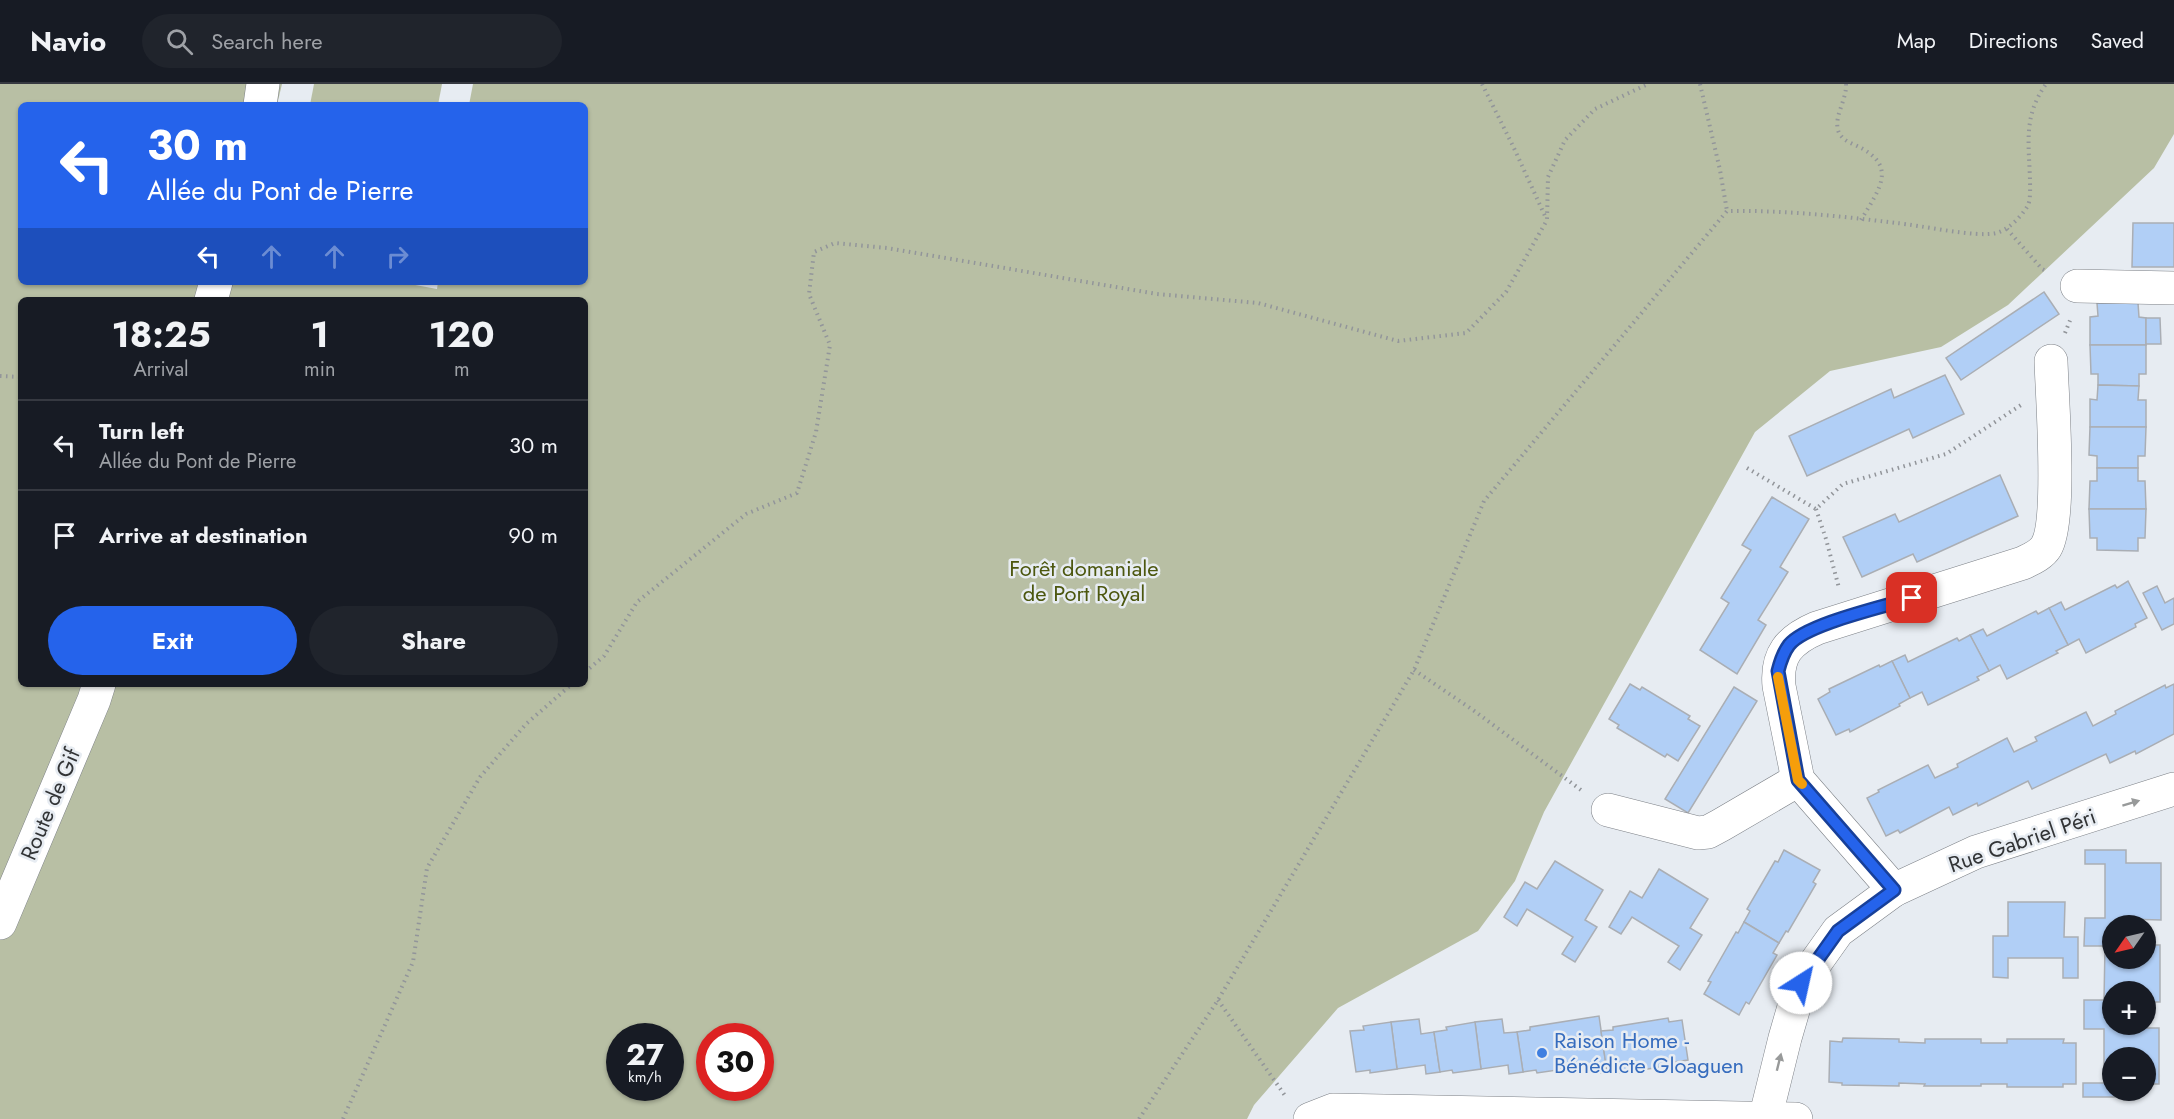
<!DOCTYPE html>
<html lang="en">
<head>
<meta charset="utf-8">
<style>
	:root { --surface:#171b24; --page:#20242c; --text:#f1f3f6; --muted:#9ea1a6; --line:#363941; --accent:#2563eb }
	body { margin:0; font-family:Jost,sans-serif; background:var(--page); color:var(--text); height:100vh; display:flex; flex-direction:column; font-size:22px; white-space:nowrap }
	* { box-sizing:border-box; margin:0 }
	p { font-size:20px; color:var(--muted) }
	.icon { flex:none; width:33px; height:33px; fill:none; stroke:currentColor; stroke-width:2; stroke-linecap:round; stroke-linejoin:round }
	.map { position:relative; flex:1; overflow:hidden }
	.details { position:absolute; left:18px; top:213px; width:570px; height:390px; display:flex; flex-direction:column; background:var(--surface); border-radius:9px; box-shadow:0 2px 4px #0004 }
	.details>* { flex:none }
	.hud { position:absolute; left:18px; top:18px; width:570px; height:183px; border-radius:9px; box-shadow:0 2px 4px #0004; background:#2563eb; color:#fff; overflow:hidden }
	.needle { width:39px; rotate:236deg }
	.tools { position:absolute; left:2102px; top:831px; display:grid; gap:12px }
	.tools a { display:grid; place-items:center; width:54px; height:54px; border-radius:50%; background:var(--surface); box-shadow:0 2px 4px #0004; font-size:30px }
	.speed { position:absolute; left:606px; top:939px; display:flex; gap:12px; font-size:30px; font-weight:700; text-align:center }
	.speed>* { display:grid; place-content:center; width:78px; height:78px; border-radius:50%; background:var(--surface); box-shadow:0 2px 4px #0004; line-height:1 }
	.speed small { font-size:15px; font-weight:400 }
	.speed .limit { border:9px solid #d22; background:#fff; color:#111 }
	.pin { position:absolute; display:grid; place-items:center; width:51px; height:51px; color:#fff; margin:-26px; border-radius:12px; box-shadow:0 3px 9px #0006 }
	.me { position:absolute; width:66px; margin:-33px; rotate:35deg; stroke-linejoin:round; filter:drop-shadow(0 0 4px #0008) }
	.turn { display:flex; align-items:center; gap:21px; height:126px; padding:0 30px; font-size:27px }
	.turn .icon { width:78px; height:78px; stroke-width:2.5 }
	.turn b { display:block; font-size:42px; line-height:51px }
	.lanes { display:flex; align-items:center; height:57px; padding:0 30px; background:#0003; justify-content:center; gap:30px; direction:ltr }
	.lanes .off { opacity:.35 }
	.eta { display:flex; justify-content:space-evenly; align-items:center; height:102px; text-align:center }
	.eta b { font-size:36px; font-weight:700; line-height:42px }
	.primary-button { display:flex; gap:12px; margin-top:auto; padding:12px 30px }
	.primary-button a { flex:1; height:69px; border-radius:36px; background:var(--accent); color:#fff; font-size:24px; font-weight:700; line-height:69px; text-align:center }
	.primary-button a+a { background:var(--page); color:var(--text) }
	ul { padding:0; list-style:none }
	li { display:flex; align-items:center; gap:18px; height:90px; padding:0 30px; border-top:2px solid var(--line) }
	li div { flex:1 }
	li b { display:block; font-size:22px }
	li em { font-style:normal }
	header { display:flex; align-items:center; gap:36px; box-sizing:border-box; height:84px; padding:0 30px; background:var(--surface); border-bottom:2px solid var(--line) }
	header strong { font-size:28px }
	nav { display:flex; gap:33px; margin-inline-start:auto; font-size:21px }
	.search { width:420px; height:54px; background:var(--page); display:flex; align-items:center; gap:15px; box-sizing:border-box; padding:0 21px; border-radius:33px; color:var(--muted); font-size:22px }
	.map>svg:first-child { display:block }
	.green { fill:#b8bfa4; fill-rule:evenodd }
	.building { fill:#b1cff6; stroke:#aaaeb4; stroke-width:1.5 }
	.lines { fill:none; stroke-linecap:round; stroke-linejoin:round }
	.minor-casing { stroke:#7d8187; stroke-width:34 }
	.path { stroke:#92959a; stroke-width:4; stroke-dasharray:1.5 4.5; stroke-linecap:butt }
	.minor { stroke:#fff; stroke-width:33 }
	.oneway { fill:#989a9a }
	.route-casing { stroke:#184099; stroke-width:15 }
	.route { stroke:#2563eb; stroke-width:10 }
	.slow { stroke:#f59e0b; stroke-width:10 }
	.shop-dot { fill:#3f7fe0; stroke:#e7ecf2; stroke-width:2 }
	.labels { text-anchor:middle; stroke-width:5; stroke-linejoin:round; paint-order:stroke }
	.park-label { font-size:22px; fill:#4c570f; stroke:#e7ecf2 }
	.street-label { font-size:22px; fill:#323436; stroke:#e7ecf2 }
	.shop-label { font-size:22px; fill:#366cbe; stroke:#e7ecf2; text-anchor:start }
</style>
</head>
<body>
<header>
<strong>Navio</strong>
<div class="search"><svg class="icon" aria-label="search" viewBox="0 0 24 24"><circle cx="10" cy="10" r="6"/><path d="M15 15l6 6"/></svg>Search here</div>
<nav><a>Map</a><a>Directions</a><a>Saved</a></nav>
</header>
<div class="map">
<svg width="2174" height="1035" viewBox="0 0 2174 1035">
	<rect width="100%" height="100%" fill="#e7ecf2"/>
	<g class="green">
		<path d="M0,0H282L277,21H21V198H399L437,205L438,198H585V21H469L473,0H2174V50L2154,84L2008,221L1941,263L1830,287L1755,348L1544,728L1515,797L1478,847L1338,924L1254,1021L1247,1035H0ZM21,216H585V600H21ZM620,952H670V1004H620ZM710,952H760V1004H710Z"/>
		<polygon points="314,0 442,0 438,21 310,21"/>
	</g>
	<g class="building">
		<polygon points="2133,139 2174,139 2174,183 2132,183"/>
		<polygon points="2044,208 2059,230 1961,296 1946,274"/>
		<polygon points="2097,219 2138,219 2139,233 2146,234 2146,261 2090,261 2090,233 2098,232"/>
		<polygon points="2146,234 2160,234 2161,260 2146,260"/>
		<polygon points="2090,261 2146,261 2146,290 2139,290 2139,302 2098,301 2098,290 2091,290"/>
		<polygon points="1945,291 1964,330 1913,354 1909,345 1807,392 1789,352 1891,305 1894,314"/>
		<polygon points="2098,301 2139,302 2138,316 2146,316 2146,343 2090,343 2090,315 2097,316"/>
		<polygon points="2090,343 2146,343 2145,372 2138,372 2138,384 2097,384 2097,372 2089,371"/>
		<polygon points="2097,384 2138,384 2138,397 2145,397 2146,425 2089,425 2090,397 2097,397"/>
		<polygon points="2000,391 2018,432 1917,478 1913,470 1862,493 1843,453 1895,430 1899,438"/>
		<polygon points="1772,413 1809,435 1780,483 1788,488 1758,536 1766,541 1737,590 1700,566 1729,519 1721,514 1751,466 1742,461"/>
		<polygon points="2089,425 2146,425 2145,454 2138,454 2138,467 2097,466 2097,454 2090,454"/>
		<polygon points="2128,497 2147,534 2135,540 2136,543 2086,569 2079,555 2068,561 2049,524 2061,518 2065,526 2115,501 2117,504"/>
		<polygon points="2157,502 2165,519 2174,514 2174,540 2162,546 2143,509"/>
		<polygon points="2049,524 2068,561 2056,567 2058,569 2007,595 2000,581 1989,587 1970,551 1983,545 1987,552 2036,527 2038,530"/>
		<polygon points="1970,551 1989,587 1977,593 1979,596 1928,621 1922,608 1910,614 1892,577 1905,571 1908,578 1957,554 1959,557"/>
		<polygon points="1892,577 1910,614 1899,620 1900,622 1850,648 1849,645 1836,651 1818,615 1830,608 1829,605 1879,581 1880,583"/>
		<polygon points="1630,600 1640,606 1642,603 1690,632 1688,635 1700,642 1678,677 1667,670 1665,673 1617,644 1619,641 1609,635"/>
		<polygon points="2174,600 2174,650 2136,670 2135,667 2110,679 2106,670 2032,705 2028,697 1978,722 1977,719 1953,731 1949,723 1900,749 1898,746 1886,752 1867,714 1879,708 1878,706 1928,681 1935,694 1958,683 1957,680 2007,654 2014,668 2037,657 2035,653 2086,628 2093,642 2116,630 2115,627 2165,601 2166,604"/>
		<polygon points="1734,603 1757,617 1688,729 1665,715"/>
		<polygon points="1784,766 1820,786 1813,798 1816,800 1788,848 1786,847 1779,859 1744,838 1750,827 1747,825 1775,777 1778,778"/>
		<polygon points="2085,766 2126,766 2126,779 2161,779 2161,836 2126,835 2126,842 2112,842 2112,874 2145,874 2145,861 2160,861 2160,918 2145,918 2145,908 2112,908 2112,940 2125,940 2126,944 2159,944 2159,1000 2145,1000 2145,974 2112,974 2112,1006 2124,1006 2124,1013 2083,1013 2083,999 2104,999 2104,945 2084,945 2084,916 2104,916 2105,862 2084,862 2085,834 2105,834 2105,780 2085,780"/>
		<polygon points="1555,777 1603,806 1585,836 1597,843 1575,878 1562,870 1573,853 1527,825 1517,842 1504,833 1525,798 1537,805"/>
		<polygon points="1659,785 1708,815 1690,844 1702,851 1680,886 1668,878 1679,862 1632,833 1621,850 1609,843 1630,807 1642,814"/>
		<polygon points="2008,818 2065,818 2064,853 2078,853 2078,894 2063,894 2063,874 2008,874 2008,894 1993,893 1993,852 2008,852"/>
		<polygon points="1744,838 1779,859 1773,869 1777,871 1749,920 1746,918 1739,931 1704,910 1711,898 1708,897 1736,848 1738,849"/>
		<polygon points="1599,932 1607,988 1593,990 1591,981 1537,989 1536,986 1523,988 1517,948 1530,946 1530,943"/>
		<polygon points="1668,934 1669,938 1682,936 1688,976 1675,978 1675,981 1620,989 1619,986 1607,988 1601,947 1613,946 1613,943"/>
		<polygon points="1419,935 1421,950 1434,948 1440,988 1426,990 1425,981 1397,985 1391,938"/>
		<polygon points="1502,935 1504,949 1517,948 1523,988 1509,990 1508,981 1481,985 1475,938"/>
		<polygon points="1391,938 1397,985 1370,989 1370,986 1356,988 1350,947 1364,946 1363,942"/>
		<polygon points="1475,938 1481,985 1453,989 1452,986 1440,988 1434,948 1447,946 1446,943"/>
		<polygon points="1843,954 1899,955 1899,958 1925,959 1925,955 1981,955 1981,959 2007,959 2007,955 2064,955 2063,959 2076,959 2076,1000 2063,1000 2063,1003 2007,1003 2007,1000 1981,1000 1981,1002 1924,1002 1925,1000 1899,999 1899,1002 1842,1001 1842,999 1829,998 1830,957 1842,958"/>
	</g>
	<g class="lines">
		<defs>
			<g id="minor">
				<polyline points="260,21 263,0"/>
				<polyline points="2077,202 2174,204"/>
				<polyline points="211,216 216,198"/>
				<polyline points="1608,726 1698,749 1708,748 1721,741 1798,696"/>
				<path d="M1894,806L1798,696L1779,602C1776,571 1789,556 1817,544L2023,479C2031,475 2041,471 2046,463C2062,437 2052,313 2051,277"/>
				<polyline points="0,839 94,616 99,600"/>
				<polyline points="1310,1035 1333,1026 1796,1035"/>
				<polyline points="1765,1035 1785,954 1801,899 1838,847 1894,806 1976,768 2174,705"/>
			</g>
		</defs>
		<use href="#minor" class="minor-casing"/>
		<g class="path">
			<polyline points="1482,0 1513,62 1545,132"/>
			<polyline points="1700,0 1720,86 1727,127"/>
			<path d="M1846,0C1847,15 1834,32 1838,46C1840,54 1848,58 1855,61C1899,81 1880,104 1861,136"/>
			<polyline points="2007,145 2042,185 2048,188"/>
			<polyline points="2065,249 2071,234"/>
			<polyline points="0,292 21,293"/>
			<polyline points="1747,384 1816,425 1843,400 1946,370 2021,321"/>
			<polyline points="1816,425 1826,455 1839,504"/>
			<polyline points="1414,586 1473,626 1581,706"/>
			<polyline points="585,588 604,572 637,518 746,430 797,409 816,348 830,261 809,210 814,168 835,159 887,164 1157,210 1258,219 1398,257 1466,249 1506,208 1547,136 1548,93 1565,56 1595,25 1648,0"/>
			<polyline points="1218,916 1286,1013"/>
			<polyline points="343,1035 413,878 427,784 480,693 526,640 572,600"/>
			<path d="M1139,1035L1218,916L1414,586L1484,417L1727,127C1783,126 1840,132 1896,139C1920,141 1976,154 1996,149C2008,146 2020,134 2027,123C2031,117 2030,104 2030,96C2029,60 2023,32 2046,0"/>
		</g>
		<use href="#minor" class="minor"/>
	</g>
	<defs><path id="oneway-solid" d="M-6-.8H1V-3.2L6.5 0L1 3.2V.8H-6Z" transform="scale(1.5)"/></defs>
	<g class="oneway">
		<use href="#oneway-solid" transform="translate(2131 719) rotate(-17)"/>
		<use href="#oneway-solid" transform="translate(1779 978) rotate(-76)"/>
	</g>
	<g class="lines">
		<defs>
			<path id="route" d="M1801,899L1838,847L1894,806L1798,696L1778,587C1780,579 1783,569 1789,561C1806,540 1883,523 1912,514"/>
		</defs>
		<use href="#route" class="route-casing"/>
		<use href="#route" class="route"/>
		<polyline class="slow" points="1778,593 1798,696 1802,700"/>
	</g>
	<circle class="shop-dot" cx="1542" cy="969" r="6"/>
	<g class="labels">
		<g class="park-label">
			<text x="1084" y="492">Forêt domaniale<tspan x="1084" dy="25">de Port Royal</tspan></text>
		</g>
		<g class="street-label">
			<text transform="translate(50 720) rotate(-67)" y="8">Route de Gif</text>
			<text transform="translate(2022 756) rotate(-19)" y="8">Rue Gabriel Péri</text>
		</g>
		<g class="shop-label">
			<text x="1554" y="964">Raison Home -<tspan x="1554" dy="25">Bénédicte Gloaguen</tspan></text>
		</g>
	</g>
</svg>
<div class="tools">
<a><svg class="needle" viewBox="-14 -14 28 28"><path d="M0-13l5 13h-10z" fill="#e53935"/><path d="M0 13l5-13h-10z" fill="#9ea1a6"/></svg></a>
<a>+</a>
<a>−</a>
</div>
<div class="speed"><div>27<small>km/h</small></div><div class="limit">30</div></div>
<div class="pin" style="left:1912px;top:514px;background:#d93025"><svg class="icon" aria-label="arrive" viewBox="0 0 24 24"><path d="M6 21V4h12l-3 4 3 4H6"/></svg></div>
<svg class="me" style="left:1801px;top:899px" viewBox="-20 -20 40 40"><circle r="19" fill="#fff"/><path d="M0-13L10 11 0 6-10 11z" fill="#2563eb"/></svg>
<div class="hud">
<div class="turn"><svg class="icon" aria-label="left" viewBox="0 0 24 24"><path d="M17 20v-9H6M10 6l-5 5 5 5"/></svg><div><b>30 m</b>Allée du Pont de Pierre</div></div>
<div class="lanes"><svg class="icon" aria-label="left" viewBox="0 0 24 24"><path d="M17 20v-9H6M10 6l-5 5 5 5"/></svg><svg class="icon off" aria-label="ahead" viewBox="0 0 24 24"><path d="M12 20V5M6 11l6-6 6 6"/></svg><svg class="icon off" aria-label="ahead" viewBox="0 0 24 24"><path d="M12 20V5M6 11l6-6 6 6"/></svg><svg class="icon off" aria-label="right" viewBox="0 0 24 24"><path d="M7 20v-9h11M14 6l5 5-5 5"/></svg></div>
</div>
<section class="details">
<div class="eta">
<div><b>18:25</b><p>Arrival</p></div>
<div><b>1</b><p>min</p></div>
<div><b>120</b><p>m</p></div>
</div>
<ul>
<li><svg class="icon" aria-label="left" viewBox="0 0 24 24"><path d="M17 20v-9H6M10 6l-5 5 5 5"/></svg><div><b>Turn left</b><p>Allée du Pont de Pierre</p></div><em>30 m</em></li>
<li><svg class="icon" aria-label="arrive" viewBox="0 0 24 24"><path d="M6 21V4h12l-3 4 3 4H6"/></svg><div><b>Arrive at destination</b></div><em>90 m</em></li>
</ul>
<div class="primary-button"><a>Exit</a><a>Share</a></div>
</section>
</div>
</body>
</html>
